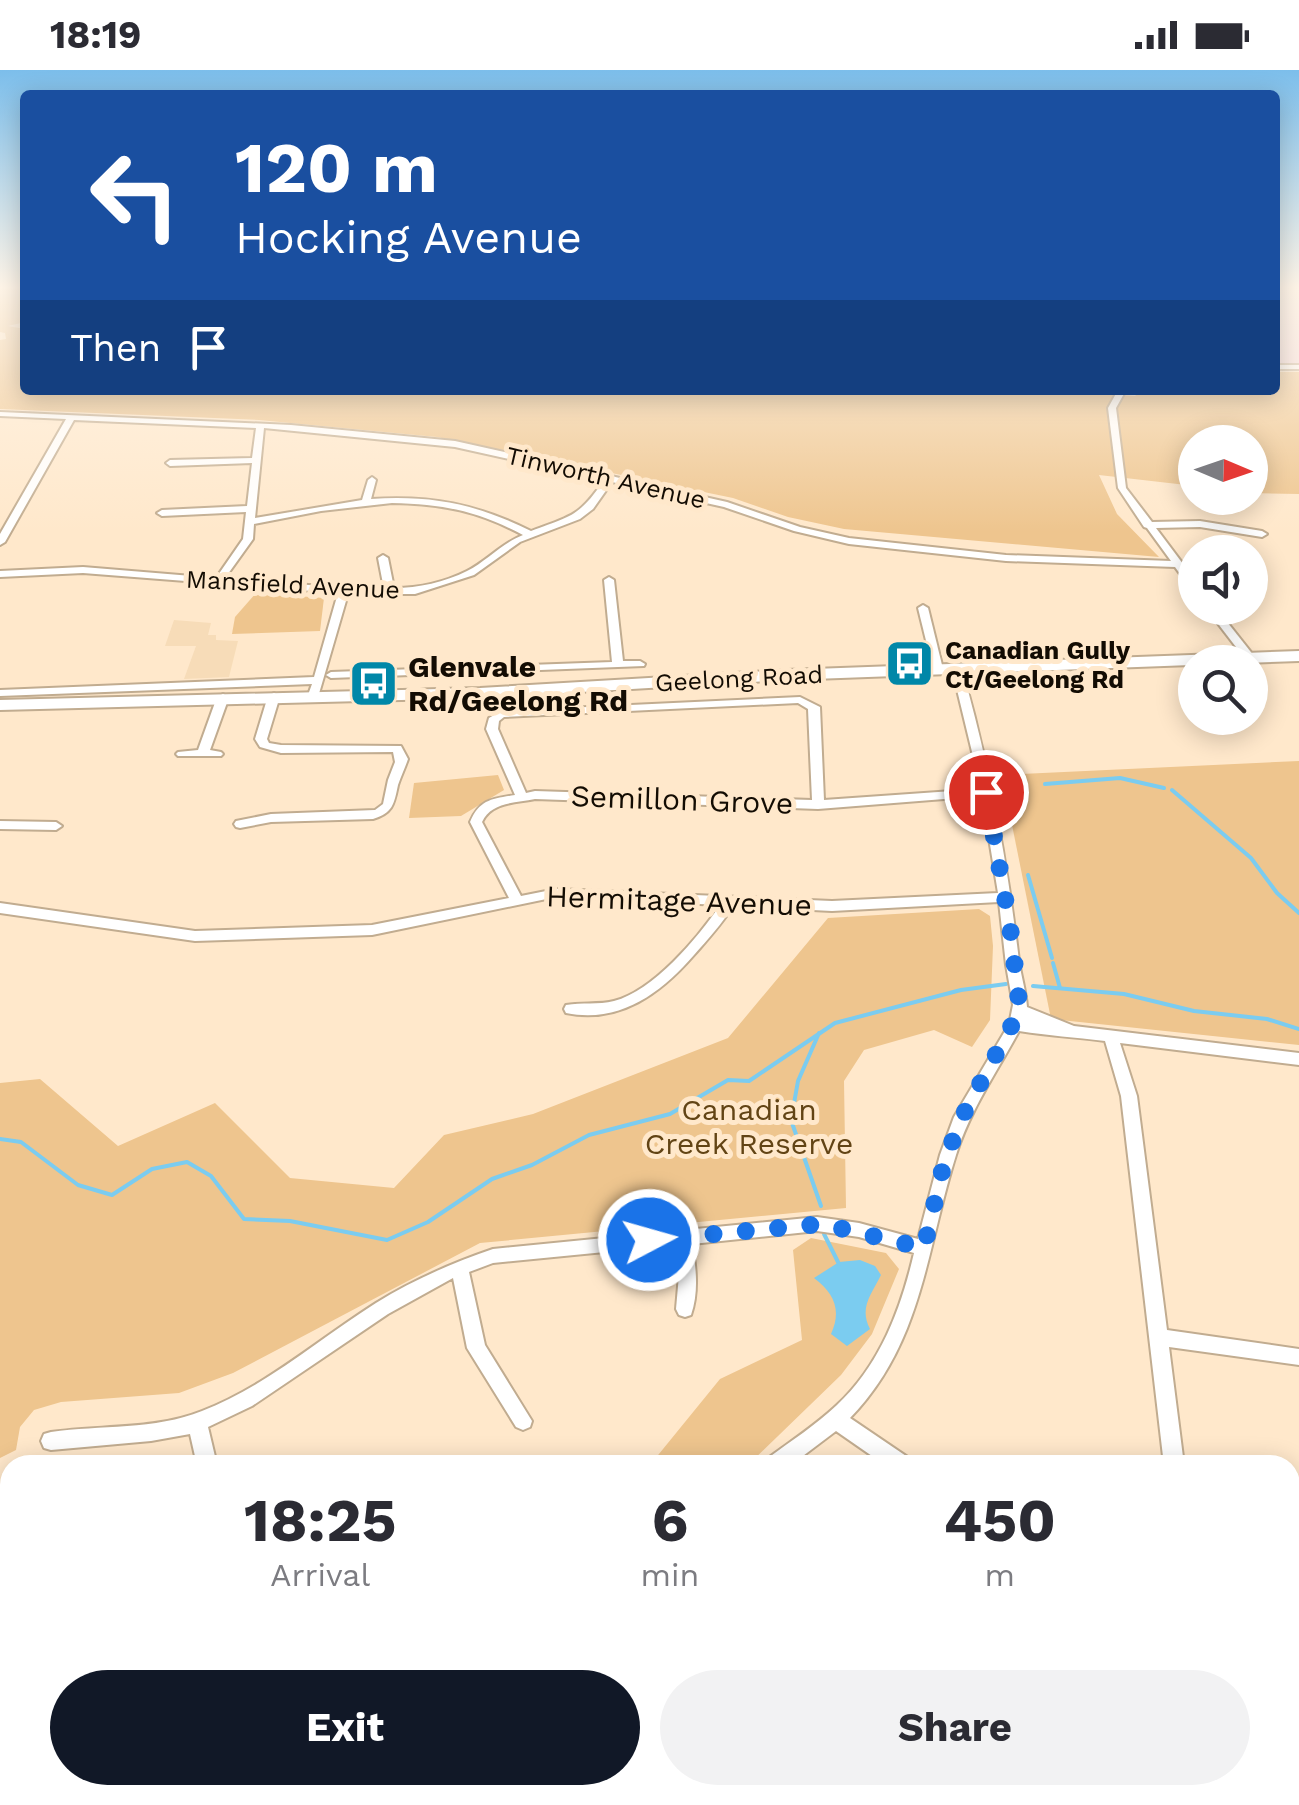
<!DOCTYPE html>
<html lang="en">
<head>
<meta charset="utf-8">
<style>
	:root { --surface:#fff; --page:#f2f2f3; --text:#2b2b33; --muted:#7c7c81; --accent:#111827 }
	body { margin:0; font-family:"Work Sans",sans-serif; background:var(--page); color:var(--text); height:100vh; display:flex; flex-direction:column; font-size:38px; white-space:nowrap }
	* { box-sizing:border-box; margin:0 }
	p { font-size:32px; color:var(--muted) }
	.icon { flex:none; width:55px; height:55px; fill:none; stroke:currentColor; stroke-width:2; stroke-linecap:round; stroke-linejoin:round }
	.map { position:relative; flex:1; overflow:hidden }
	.sheet { position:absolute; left:0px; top:1385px; width:1300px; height:350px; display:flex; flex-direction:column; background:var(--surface); border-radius:30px 30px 0 0; box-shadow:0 5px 25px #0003 }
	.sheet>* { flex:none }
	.banner { position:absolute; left:20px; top:20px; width:1260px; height:305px; border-radius:10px; box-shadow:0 5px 25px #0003; background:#1a4fa0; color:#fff; overflow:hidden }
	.needle { width:65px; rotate:92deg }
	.buttons { position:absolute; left:1178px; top:355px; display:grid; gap:20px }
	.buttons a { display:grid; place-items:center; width:90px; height:90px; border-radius:50%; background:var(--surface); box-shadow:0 5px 25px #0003; font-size:50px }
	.pin { position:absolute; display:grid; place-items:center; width:85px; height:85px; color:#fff; margin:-42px; border:5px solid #fff; border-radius:50%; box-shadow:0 2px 10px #0007 }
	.me { position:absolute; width:110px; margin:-55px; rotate:84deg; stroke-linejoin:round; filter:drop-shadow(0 0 8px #0008) }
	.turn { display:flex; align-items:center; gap:35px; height:210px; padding:0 50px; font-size:45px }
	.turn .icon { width:130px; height:130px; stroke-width:2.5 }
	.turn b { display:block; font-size:70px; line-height:85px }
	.then { display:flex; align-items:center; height:95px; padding:0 50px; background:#0003; gap:20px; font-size:38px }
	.eta { display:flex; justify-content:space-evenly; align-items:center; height:170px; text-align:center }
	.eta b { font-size:60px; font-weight:700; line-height:70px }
	.button { display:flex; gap:20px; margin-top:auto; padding:20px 50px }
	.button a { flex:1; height:115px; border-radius:60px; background:var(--accent); color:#fff; font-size:40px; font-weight:700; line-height:115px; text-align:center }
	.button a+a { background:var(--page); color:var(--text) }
	.status { display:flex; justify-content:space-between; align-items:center; height:70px; padding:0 50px; background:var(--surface); direction:ltr }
	.status svg { height:28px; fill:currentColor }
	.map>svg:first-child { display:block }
	.industrial { fill:#f5dae0 }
	.built { fill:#f7dcb8 }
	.green { fill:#eec58e }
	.water { fill:#7bccf0 }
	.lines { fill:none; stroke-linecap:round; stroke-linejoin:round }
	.stream { stroke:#7bccf0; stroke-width:4 }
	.minor-casing { stroke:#c1ac90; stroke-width:4 }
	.secondary-casing { stroke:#c1ac90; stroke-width:4 }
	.minor { fill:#fff; fill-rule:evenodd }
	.secondary { fill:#fff; fill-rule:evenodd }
	.route { stroke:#1a73e8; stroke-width:18; stroke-dasharray:0 32.4 }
	.labels { text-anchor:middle; stroke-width:10; stroke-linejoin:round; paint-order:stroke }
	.far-street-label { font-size:25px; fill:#130c03; stroke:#ffe8cb }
	.far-poi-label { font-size:25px; font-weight:bold; fill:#130c03; stroke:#ffe8cb; text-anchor:start }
	.poi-label { font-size:30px; font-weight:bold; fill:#130c03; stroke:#ffe8cb; text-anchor:start }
	.street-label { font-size:30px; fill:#130c03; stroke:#ffe8cb }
	.park-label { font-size:30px; fill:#624415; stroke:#ffe8cb }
</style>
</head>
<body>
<div class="status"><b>18:19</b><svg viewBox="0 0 49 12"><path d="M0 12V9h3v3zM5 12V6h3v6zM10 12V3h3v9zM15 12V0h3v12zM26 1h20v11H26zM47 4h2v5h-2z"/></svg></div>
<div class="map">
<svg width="1299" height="1735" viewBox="0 0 1299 1735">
	<rect width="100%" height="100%" fill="#ffe8cb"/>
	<rect class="industrial" x="1275" y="219" width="24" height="74"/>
	<polygon class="built" points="174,550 211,553 208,565 216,565 216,570 238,571 229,607 184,609 196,576 165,576"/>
	<g class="green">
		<polygon points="0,219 25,219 25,252 8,256 25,259 25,320 1039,320 1135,326 1142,320 1275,320 1275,302 1299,302 1299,424 1250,423 1250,372 1195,372 1195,416 1099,405 1117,444 1159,487 844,459 788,447 733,428 437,367 259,350 0,339 0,270 6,269 5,263 0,262"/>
		<polygon points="256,523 324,528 320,561 232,564 235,547"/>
		<polygon points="1299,691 1299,975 1051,949 1002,705"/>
		<polygon points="498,705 504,720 461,746 409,748 414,713"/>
		<polygon points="979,839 990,846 993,876 990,950 972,977 934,960 864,980 844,1011 846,1138 480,1173 233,1303 179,1323 61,1332 34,1340 20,1357 16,1380 0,1388 0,1013 40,1009 118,1076 215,1033 290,1108 394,1118 444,1065 533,1044 728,968 828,848"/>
		<polygon points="811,1168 886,1183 899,1199 872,1264 841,1305 748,1395 650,1395 720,1309 802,1270 793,1180"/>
		<polygon points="0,1617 10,1620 10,1725 339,1725 323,1735 0,1735"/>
	</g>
	<path class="water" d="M860,1190L875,1196L881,1205C871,1225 859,1238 870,1259L847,1276L831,1264C842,1240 834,1223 814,1208L839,1192Z"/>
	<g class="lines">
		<g class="stream">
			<polyline points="1045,714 1120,708 1164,718"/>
			<polyline points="1172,720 1251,788 1277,823 1299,843"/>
			<polyline points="1028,805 1052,888"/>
			<polyline points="1053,893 1060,918"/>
			<polyline points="1033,916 1124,924 1194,941 1267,949 1299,959"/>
			<polyline points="819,963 798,1011 791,1050 821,1136"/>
			<polyline points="0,1069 21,1072 78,1115 112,1125 152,1099 187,1092 211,1106 244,1149 290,1151 387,1170 428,1152 492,1109 532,1095 589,1065 670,1044 728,1010 749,1011 835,953 961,920 1006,914"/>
			<polyline points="824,1164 839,1194"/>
		</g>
		<defs>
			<g id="minor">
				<rect x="1275" y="295" width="24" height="4"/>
				<path d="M1118,320H1126L1116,338L1126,418L1152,452L1200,451L1262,461L1267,464L1262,467L1200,457L1156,458L1195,510V520L1191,519L1175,497L1006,491L849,474L794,461L724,437L612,412L593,439L580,449L520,472L474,505L415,524H348L318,627L314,628L308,625L312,614L0,626V620L314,607L338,523L83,503L0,507V501L83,497L216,508L243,469L246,442L162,446L157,443L162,440L247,436L252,393L170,396L166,393L170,390L252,388L256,358L74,350L5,472L0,475V464L66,349L0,346V342L291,355L455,371L727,432L800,457L849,468L1006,485L1171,491L1147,458L1144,457L1118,418L1108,338ZM264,358L455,377L604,410C579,447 571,446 531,461C477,434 431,425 371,429L376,410L372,407L368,410L362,430L255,448ZM392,433C443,434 478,441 523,465C502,473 487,491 467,501C445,512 418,518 394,518L388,488L383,485L378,488L384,519H357L225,508L253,469L254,454L321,441Z"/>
				<polygon points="609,507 614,510 623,591 640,591 645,594 644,596 331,608 326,605 331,602 612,592 604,510"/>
				<polygon points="923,535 928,538 943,599 942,601 934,601 933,599 918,538"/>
				<polygon points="1206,538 1216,538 1254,586 1254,590 1246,590"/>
				<path d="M957,596L962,599C990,698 1007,789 1019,891C1021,906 1026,921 1027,937L1074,956L1299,983V995L1120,973L1137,1026L1167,1260L1299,1279V1295L1169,1277L1184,1395H1164L1121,1026L1105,971C1074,967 1050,966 1019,961C997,1002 970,1040 956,1085C926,1179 923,1273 850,1348L909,1388L912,1395H885L836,1361L791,1395H765L768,1388C791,1371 816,1355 837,1335C880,1295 901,1239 914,1183L859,1167L817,1161L692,1174C696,1197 699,1222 691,1245L685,1247L679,1245L676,1239L679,1205L676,1175L493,1193L469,1202L485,1275L532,1351L530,1357L523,1360L516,1357L467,1278L453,1208L388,1244L252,1336L208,1357L217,1395H197L190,1364L151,1371L51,1380L44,1378L41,1371L44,1364L51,1362C100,1355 155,1360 202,1341C265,1317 319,1269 376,1233C413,1210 452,1193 493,1179L817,1147L859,1153L918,1169L940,1085L954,1047L1005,961L1010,950L1013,935L1006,895L999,832L832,841L733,836C722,854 708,869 694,885C661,923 620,954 566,943L564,939L566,935C582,932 598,935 614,931C653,921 698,868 720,835L556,827L372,865L195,871L0,843V833L195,861L372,855L509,828L470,752C480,729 492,729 515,725L486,659L489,648L501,641L800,627L820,637L824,730L981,719L952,599ZM798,633L808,639L812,730L535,721L526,723L498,659L499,651L504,647ZM982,726L998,823L832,831L556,819L521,826L482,752C491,732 515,733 535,729L818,739Z"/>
				<path d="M274,623L280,626L267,669L269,673L281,675L401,676L408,689C405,698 401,706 398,715C394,734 393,743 373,749L271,752L240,758L236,757L234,754L236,751L271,744L375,740L383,734L388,710L395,692L393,682L281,683L260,677L255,669L268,626Z"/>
				<polygon points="223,624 229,627 210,680 221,682 223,684 221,686 178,686 176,684 178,682 198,680 217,627"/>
				<polygon points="0,751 56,752 62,756 56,760 0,759"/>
				<polygon points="355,1725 385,1725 379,1735 349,1735"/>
				<rect x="647" y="1725" width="24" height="10"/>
				<polygon points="1202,1725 1226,1725 1228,1735 1204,1735"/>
			</g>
			<polygon id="secondary" points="1299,581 1299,591 786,610 480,628 0,640 0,630 480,618 786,600"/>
		</defs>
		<use href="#minor" class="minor-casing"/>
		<use href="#secondary" class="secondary-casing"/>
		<use href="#minor" class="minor"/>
		<use href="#secondary" class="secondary"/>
	</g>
	<linearGradient id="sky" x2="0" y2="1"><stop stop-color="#7cbeeb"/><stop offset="0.47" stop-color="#fff5e8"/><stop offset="1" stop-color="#fff5e8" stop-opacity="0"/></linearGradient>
	<rect width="1299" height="462" fill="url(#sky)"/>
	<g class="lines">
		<polyline class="route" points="649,1170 822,1154 924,1178 944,1093 962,1047 1020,940 1010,856 986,722"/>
	</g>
	<defs>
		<symbol id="bus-square" viewBox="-11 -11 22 22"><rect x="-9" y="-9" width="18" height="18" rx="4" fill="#0087a8" stroke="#ffe8cb"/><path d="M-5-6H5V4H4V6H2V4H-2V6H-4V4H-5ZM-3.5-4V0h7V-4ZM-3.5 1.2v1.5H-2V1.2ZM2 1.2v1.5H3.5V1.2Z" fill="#fff"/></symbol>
	</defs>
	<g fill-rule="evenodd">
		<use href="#bus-square" x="882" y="566" width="55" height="55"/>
		<use href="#bus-square" x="346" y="586" width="55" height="55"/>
	</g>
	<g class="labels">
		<g class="far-street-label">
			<text transform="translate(606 407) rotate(13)" y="9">Tinworth Avenue</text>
			<text transform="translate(293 514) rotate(3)" y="9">Mansfield Avenue</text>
			<text transform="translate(739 608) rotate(-3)" y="9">Geelong Road</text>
		</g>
		<g class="far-poi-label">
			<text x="945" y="589">Canadian Gully<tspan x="945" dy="29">Ct/Geelong Rd</tspan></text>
		</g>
		<g class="poi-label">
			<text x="408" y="607">Glenvale<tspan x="408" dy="34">Rd/Geelong Rd</tspan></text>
		</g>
		<g class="street-label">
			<text transform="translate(682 730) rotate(2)" y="10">Semillon Grove</text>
			<text transform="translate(679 831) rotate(2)" y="10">Hermitage Avenue</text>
		</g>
		<g class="park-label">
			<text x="749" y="1050">Canadian<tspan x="749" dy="34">Creek Reserve</tspan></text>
		</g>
	</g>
</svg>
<div class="buttons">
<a><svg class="needle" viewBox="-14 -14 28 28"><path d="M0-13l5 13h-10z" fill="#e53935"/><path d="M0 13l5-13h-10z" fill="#7c7c81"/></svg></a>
<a><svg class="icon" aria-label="sound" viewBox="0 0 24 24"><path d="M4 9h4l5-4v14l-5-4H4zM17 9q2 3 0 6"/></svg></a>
<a><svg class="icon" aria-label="search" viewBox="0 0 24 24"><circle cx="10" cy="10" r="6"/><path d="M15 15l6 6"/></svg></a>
</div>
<div class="pin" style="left:986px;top:722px;background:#d93025"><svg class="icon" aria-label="arrive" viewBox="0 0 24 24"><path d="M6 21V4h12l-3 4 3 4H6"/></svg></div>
<svg class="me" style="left:649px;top:1170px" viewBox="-20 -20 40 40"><circle r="17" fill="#1a73e8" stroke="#fff" stroke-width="3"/><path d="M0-11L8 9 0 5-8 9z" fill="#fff"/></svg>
<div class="banner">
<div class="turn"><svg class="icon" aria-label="left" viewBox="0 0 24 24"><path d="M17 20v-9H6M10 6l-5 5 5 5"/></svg><div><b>120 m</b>Hocking Avenue</div></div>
<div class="then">Then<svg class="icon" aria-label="arrive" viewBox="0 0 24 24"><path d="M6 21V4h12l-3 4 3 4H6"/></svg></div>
</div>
<section class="sheet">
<div class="eta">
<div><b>18:25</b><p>Arrival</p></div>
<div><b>6</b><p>min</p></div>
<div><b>450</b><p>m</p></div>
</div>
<div class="button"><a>Exit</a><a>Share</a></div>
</section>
</div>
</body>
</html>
